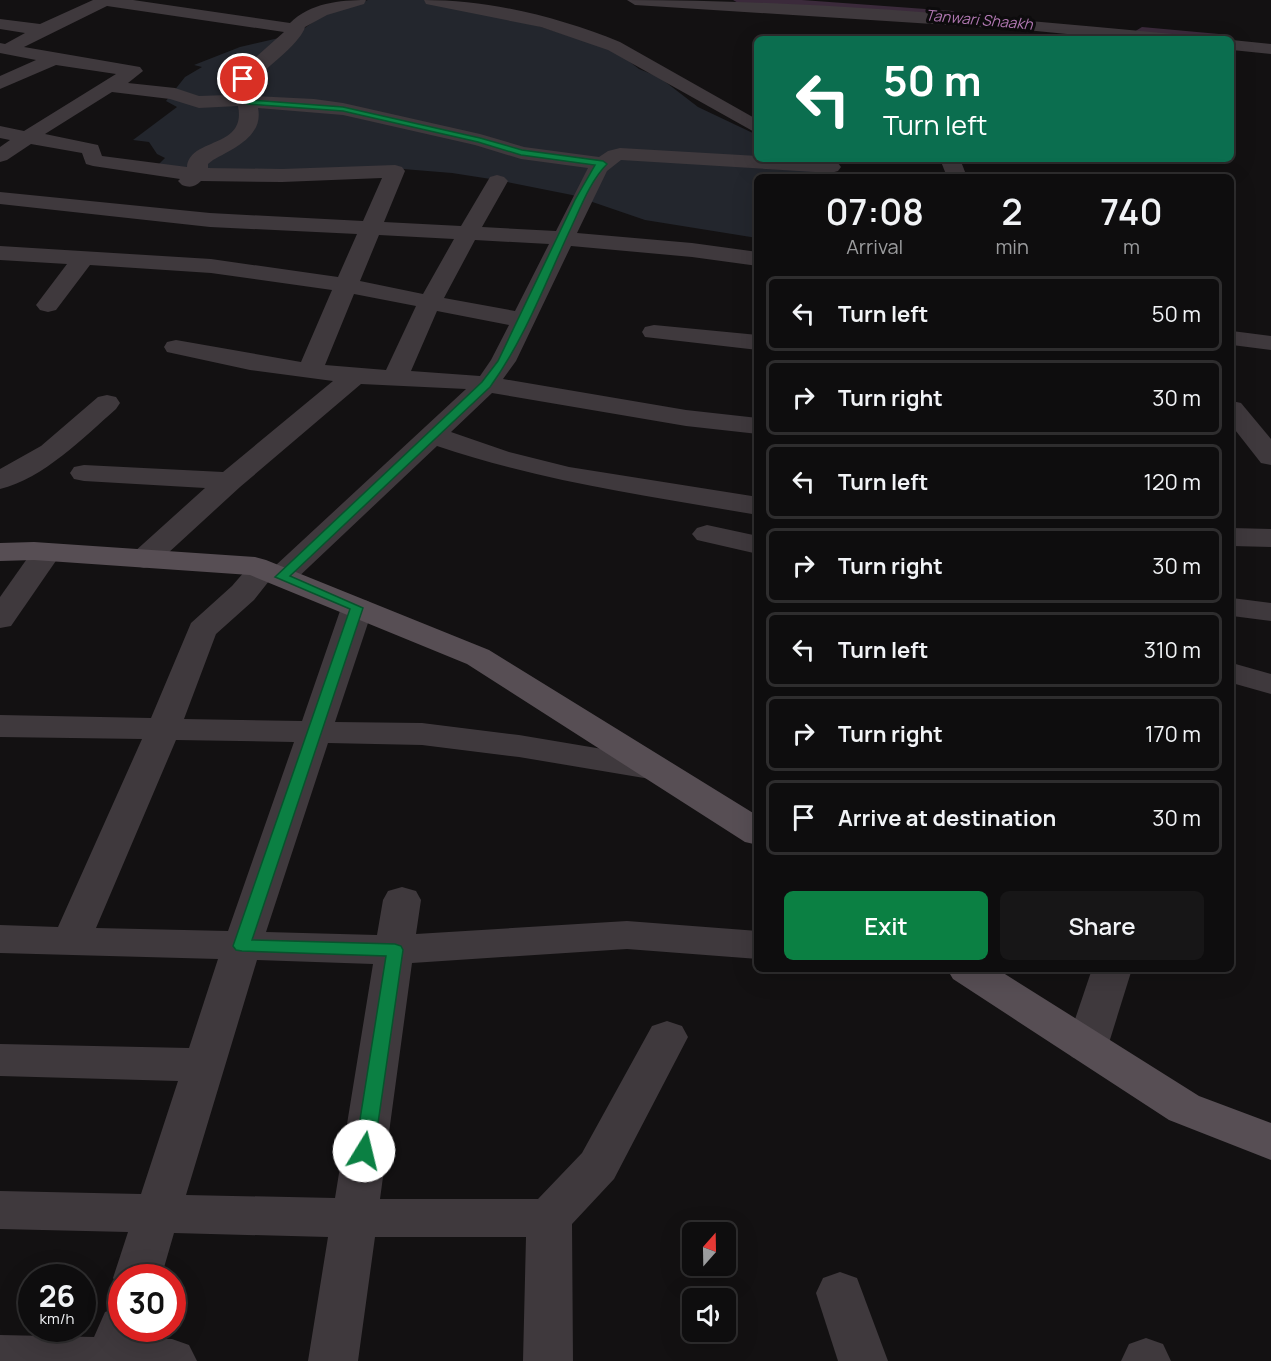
<!DOCTYPE html>
<html lang="en">
<head>
<meta charset="utf-8">
<style>
	:root { --surface:#0e0d0e; --page:#171617; --text:#f1f3f6; --muted:#9b9c9e; --line:#2e2d2e; --accent:#0b8043 }
	body { margin:0; font-family:Manrope,sans-serif; background:var(--page); color:var(--text); height:100vh; display:flex; flex-direction:column; font-size:22px; white-space:nowrap }
	* { box-sizing:border-box; margin:0 }
	p { font-size:20px; color:var(--muted) }
	.icon { flex:none; width:33px; height:33px; fill:none; stroke:currentColor; stroke-width:2; stroke-linecap:round; stroke-linejoin:round }
	.map { position:relative; flex:1; overflow:hidden }
	.details { position:absolute; left:754px; top:174px; width:480px; height:798px; display:flex; flex-direction:column; background:var(--surface); border-radius:9px; box-shadow:0 6px 24px #0002,0 0 0 2px var(--line) }
	.details>* { flex:none }
	.hud { position:absolute; left:754px; top:36px; width:480px; height:126px; border-radius:9px; box-shadow:0 6px 24px #0002,0 0 0 2px var(--line); background:#0b6e4f; color:#fff; overflow:hidden }
	.needle { width:39px; rotate:20deg }
	.tools { position:absolute; left:682px; top:1222px; display:grid; gap:12px }
	.tools a { display:grid; place-items:center; width:54px; height:54px; border-radius:9px; background:var(--surface); box-shadow:0 6px 24px #0002,0 0 0 2px var(--line); font-size:30px }
	.speed { position:absolute; left:18px; top:1264px; display:flex; gap:12px; font-size:30px; font-weight:700; text-align:center }
	.speed>* { display:grid; place-content:center; width:78px; height:78px; border-radius:50%; background:var(--surface); box-shadow:0 6px 24px #0002,0 0 0 2px var(--line); line-height:1 }
	.speed small { font-size:15px; font-weight:400 }
	.speed .limit { border:9px solid #d22; background:#fff; color:#111 }
	.pin { position:absolute; display:grid; place-items:center; width:51px; height:51px; color:#fff; margin:-26px; border:3px solid #fff; border-radius:50%; box-shadow:0 2px 6px #0007 }
	.me { position:absolute; width:66px; margin:-33px; rotate:9deg; stroke-linejoin:round; filter:drop-shadow(0 0 4px #0008) }
	.turn { display:flex; align-items:center; gap:21px; height:126px; padding:0 30px; font-size:27px }
	.turn .icon { width:78px; height:78px; stroke-width:2.5 }
	.turn b { display:block; font-size:42px; line-height:51px }
	.eta { display:flex; justify-content:space-evenly; align-items:center; height:102px; text-align:center }
	.eta b { font-size:36px; font-weight:600; line-height:42px }
	.button { display:flex; gap:12px; margin-top:auto; padding:12px 30px }
	.button a { flex:1; height:69px; border-radius:9px; background:var(--accent); color:#fff; font-size:24px; font-weight:600; line-height:69px; text-align:center }
	.button a+a { background:var(--page); color:var(--text) }
	ul { padding:0; list-style:none }
	li { display:flex; align-items:center; gap:18px; height:75px; margin:0 12px 9px; padding:0 18px; border:3px solid var(--line); border-radius:9px }
	li div { flex:1 }
	li b { display:block; font-size:22px }
	li em { font-style:normal }
	.map>svg:first-child { display:block }
	.green { fill:#23262d }
	.lines { fill:none; stroke-linecap:round; stroke-linejoin:round }
	.canal { fill:#3b2a3b; fill-rule:evenodd }
	.minor { fill:#3f393d; fill-rule:evenodd }
	.major { fill:#574e54; fill-rule:evenodd }
	.route { fill:#0b8043; stroke:#07532c; stroke-width:1.5 }
	.labels { text-anchor:middle; stroke-width:6; stroke-linejoin:round; paint-order:stroke }
	.far-water-label { font-size:15px; font-style:italic; fill:#b077b1; stroke:#0d0c0d }
</style>
</head>
<body>
<div class="map">
<svg width="1271" height="1361" viewBox="0 0 1271 1361">
	<rect width="100%" height="100%" fill="#131112"/>
	<polygon class="green" points="368,0 424,0 489,10 616,51 639,69 659,77 698,107 757,135 758,159 803,159 839,177 758,177 757,238 645,220 572,195 497,180 452,173 403,169 314,173 157,166 165,158 157,154 149,142 133,140 177,107 166,101 185,77 202,67 194,65 240,47 296,34 322,16"/>
	<g class="lines">
		<g class="canal">
			<polygon points="733,0 802,0 953,11 960,15 953,19 740,4"/>
			<polygon points="1142,27 1219,34 1227,39 1169,39 1137,35 1134,32"/>
		</g>
		<g class="minor">
			<path d="M93,0H133L290,23C310,3 340,0 366,0L364,4L327,15L305,27C301,43 261,73 246,86L245,91L252,96L314,99L343,103L480,134L524,147L599,157L608,151L620,148L758,156V159L831,161L838,163L841,167L838,171L831,173L621,160L607,171L577,233L692,243L758,252V266L692,257L571,246L516,361L503,379L686,410L758,418V434L686,426L492,393L451,432L509,452L569,467L758,497V515C647,496 544,482 437,446L292,583L281,586L269,581L254,600L216,634L184,719L302,721L341,608L346,601L357,599L368,601L373,608L335,722L422,723L519,735L656,758L668,761L674,769L668,777L656,780L519,757L422,745L328,743L266,932L377,935L383,900L388,891L402,887L416,891L421,900L416,934L627,921L758,931V959L627,949L412,963L380,1199H538L582,1153L652,1026L667,1021L682,1026L688,1037L614,1179L572,1224L573,1361H523L526,1237H375L358,1361H308L328,1237L174,1233L161,1278H122V1293L113,1278L128,1232L0,1229V1191L141,1194L178,1081L0,1076V1044L189,1048L218,959L0,953V925L58,927L142,739L0,737V715L151,718L191,623L232,586L251,564L262,561L273,564L275,566L466,389L361,384L240,487L155,565L144,568L133,565L129,559L133,553L205,488L84,481L74,479L70,473L74,467L84,465L223,472L333,381L250,370L167,352L164,347L167,342L176,340L301,362L332,290L211,273L90,265L56,310L48,312L40,310L36,305L67,264L0,260V246L211,259L338,277L357,234L210,227L0,204V192L210,213L363,221L382,178L282,182L201,181C195,187 190,188 182,185L178,181L180,179L93,166L86,164L82,153L31,144L7,160L0,162V147L10,140L0,138V126L24,131L116,74L56,65L0,89V76L36,60L0,53V43L5,44L25,33L0,29V19L40,24ZM107,6L284,32L230,80L226,92L228,95L199,96L175,88L128,83L143,71L140,67L24,47ZM112,92L170,99L199,108L238,106C247,149 190,137 187,167L102,156L98,145L45,134ZM258,108L343,115L475,145L521,159L588,168L556,231L482,227L508,181L504,177L497,175L490,177L461,226L384,222L405,171L402,167L395,165L282,169L208,168V164L213,160C233,149 264,136 258,108ZM379,235L454,239L423,294L360,281ZM475,240L549,244L515,311L444,298ZM354,294L416,306L386,370L325,365ZM437,311L509,325L491,360L480,376L411,371ZM176,740L294,742L228,931L96,928ZM257,960L373,964L335,1198L186,1195Z"/>
			<path d="M424,0C491,0 558,17 620,42L758,120V134L608,50L541,27L426,4Z"/>
			<path d="M627,0C809,0 992,17 1173,34L1179,35L1182,39H1118L1026,30L635,5Z"/>
			<polygon points="1232,40 1271,44 1271,54 1232,50"/>
			<polygon points="940,159 960,159 967,177 947,177"/>
			<polygon points="654,325 758,335 758,350 645,337 642,332 645,327"/>
			<polygon points="1232,331 1271,336 1271,350 1232,345"/>
			<path d="M107,395L116,397L120,403L116,409C84,437 43,479 0,489V469L41,446L98,397Z"/>
			<polygon points="1232,401 1241,403 1271,439 1271,465 1261,463 1232,426"/>
			<polygon points="707,525 758,536 758,554 697,540 692,534 697,528"/>
			<polygon points="1232,528 1271,529 1271,547 1232,546"/>
			<polygon points="47,543 58,546 62,552 11,626 0,628 0,597 36,546"/>
			<polygon points="1232,598 1271,603 1271,621 1232,616"/>
			<polygon points="1232,663 1271,674 1271,694 1232,683"/>
			<polygon points="1092,969 1132,969 1108,1046 1102,1057 1087,1062 1072,1057 1066,1046"/>
			<polygon points="840,1272 857,1278 888,1361 838,1361 816,1293 823,1278"/>
			<polygon points="122,1306 122,1329 146,1329 143,1338 172,1339 189,1345 197,1361 0,1361 0,1335 94,1337 105,1312"/>
			<polygon points="1146,1338 1163,1344 1171,1361 1121,1361 1129,1344"/>
		</g>
		<g class="major">
			<polygon points="34,542 255,557 266,560 489,650 758,816 758,845 745,842 467,664 250,575 34,560 0,561 0,543"/>
			<polygon points="947,969 997,969 1199,1096 1271,1123 1271,1160 1169,1120 953,979"/>
		</g>
	</g>
	<path class="route" d="M240,77L246,79L240,85L239,92L249,100L343,107L480,138L522,150L603,161L607,164C590,181 580,209 569,232C545,284 524,340 490,387L290,576L363,608L252,940L395,944L401,946L403,950L374,1151L371,1156L364,1159L358,1156L355,1151L386,956L242,951L236,950L233,946L350,609L275,577L482,382L498,361L575,200L595,165L521,155L478,142L343,111L247,104L231,92L233,84Z"/>
	<g class="labels">
		<g class="far-water-label">
			<text transform="translate(979 20) rotate(5)" y="5">Tanwari Shaakh</text>
		</g>
	</g>
</svg>
<div class="tools">
<a><svg class="needle" viewBox="-14 -14 28 28"><path d="M0-13l5 13h-10z" fill="#e53935"/><path d="M0 13l5-13h-10z" fill="#9b9c9e"/></svg></a>
<a><svg class="icon" aria-label="sound" viewBox="0 0 24 24"><path d="M4 9h4l5-4v14l-5-4H4zM17 9q2 3 0 6"/></svg></a>
</div>
<div class="speed"><div>26<small>km/h</small></div><div class="limit">30</div></div>
<div class="pin" style="left:243px;top:79px;background:#d93025"><svg class="icon" aria-label="arrive" viewBox="0 0 24 24"><path d="M6 21V4h12l-3 4 3 4H6"/></svg></div>
<svg class="me" style="left:364px;top:1151px" viewBox="-20 -20 40 40"><circle r="19" fill="#fff"/><path d="M0-13L10 11 0 6-10 11z" fill="#0b8043"/></svg>
<div class="hud">
<div class="turn"><svg class="icon" aria-label="left" viewBox="0 0 24 24"><path d="M17 20v-9H6M10 6l-5 5 5 5"/></svg><div><b>50 m</b>Turn left</div></div>
</div>
<section class="details">
<div class="eta">
<div><b>07:08</b><p>Arrival</p></div>
<div><b>2</b><p>min</p></div>
<div><b>740</b><p>m</p></div>
</div>
<ul>
<li><svg class="icon" aria-label="left" viewBox="0 0 24 24"><path d="M17 20v-9H6M10 6l-5 5 5 5"/></svg><div><b>Turn left</b></div><em>50 m</em></li>
<li><svg class="icon" aria-label="right" viewBox="0 0 24 24"><path d="M7 20v-9h11M14 6l5 5-5 5"/></svg><div><b>Turn right</b></div><em>30 m</em></li>
<li><svg class="icon" aria-label="left" viewBox="0 0 24 24"><path d="M17 20v-9H6M10 6l-5 5 5 5"/></svg><div><b>Turn left</b></div><em>120 m</em></li>
<li><svg class="icon" aria-label="right" viewBox="0 0 24 24"><path d="M7 20v-9h11M14 6l5 5-5 5"/></svg><div><b>Turn right</b></div><em>30 m</em></li>
<li><svg class="icon" aria-label="left" viewBox="0 0 24 24"><path d="M17 20v-9H6M10 6l-5 5 5 5"/></svg><div><b>Turn left</b></div><em>310 m</em></li>
<li><svg class="icon" aria-label="right" viewBox="0 0 24 24"><path d="M7 20v-9h11M14 6l5 5-5 5"/></svg><div><b>Turn right</b></div><em>170 m</em></li>
<li><svg class="icon" aria-label="arrive" viewBox="0 0 24 24"><path d="M6 21V4h12l-3 4 3 4H6"/></svg><div><b>Arrive at destination</b></div><em>30 m</em></li>
</ul>
<div class="button"><a>Exit</a><a>Share</a></div>
</section>
</div>
</body>
</html>
